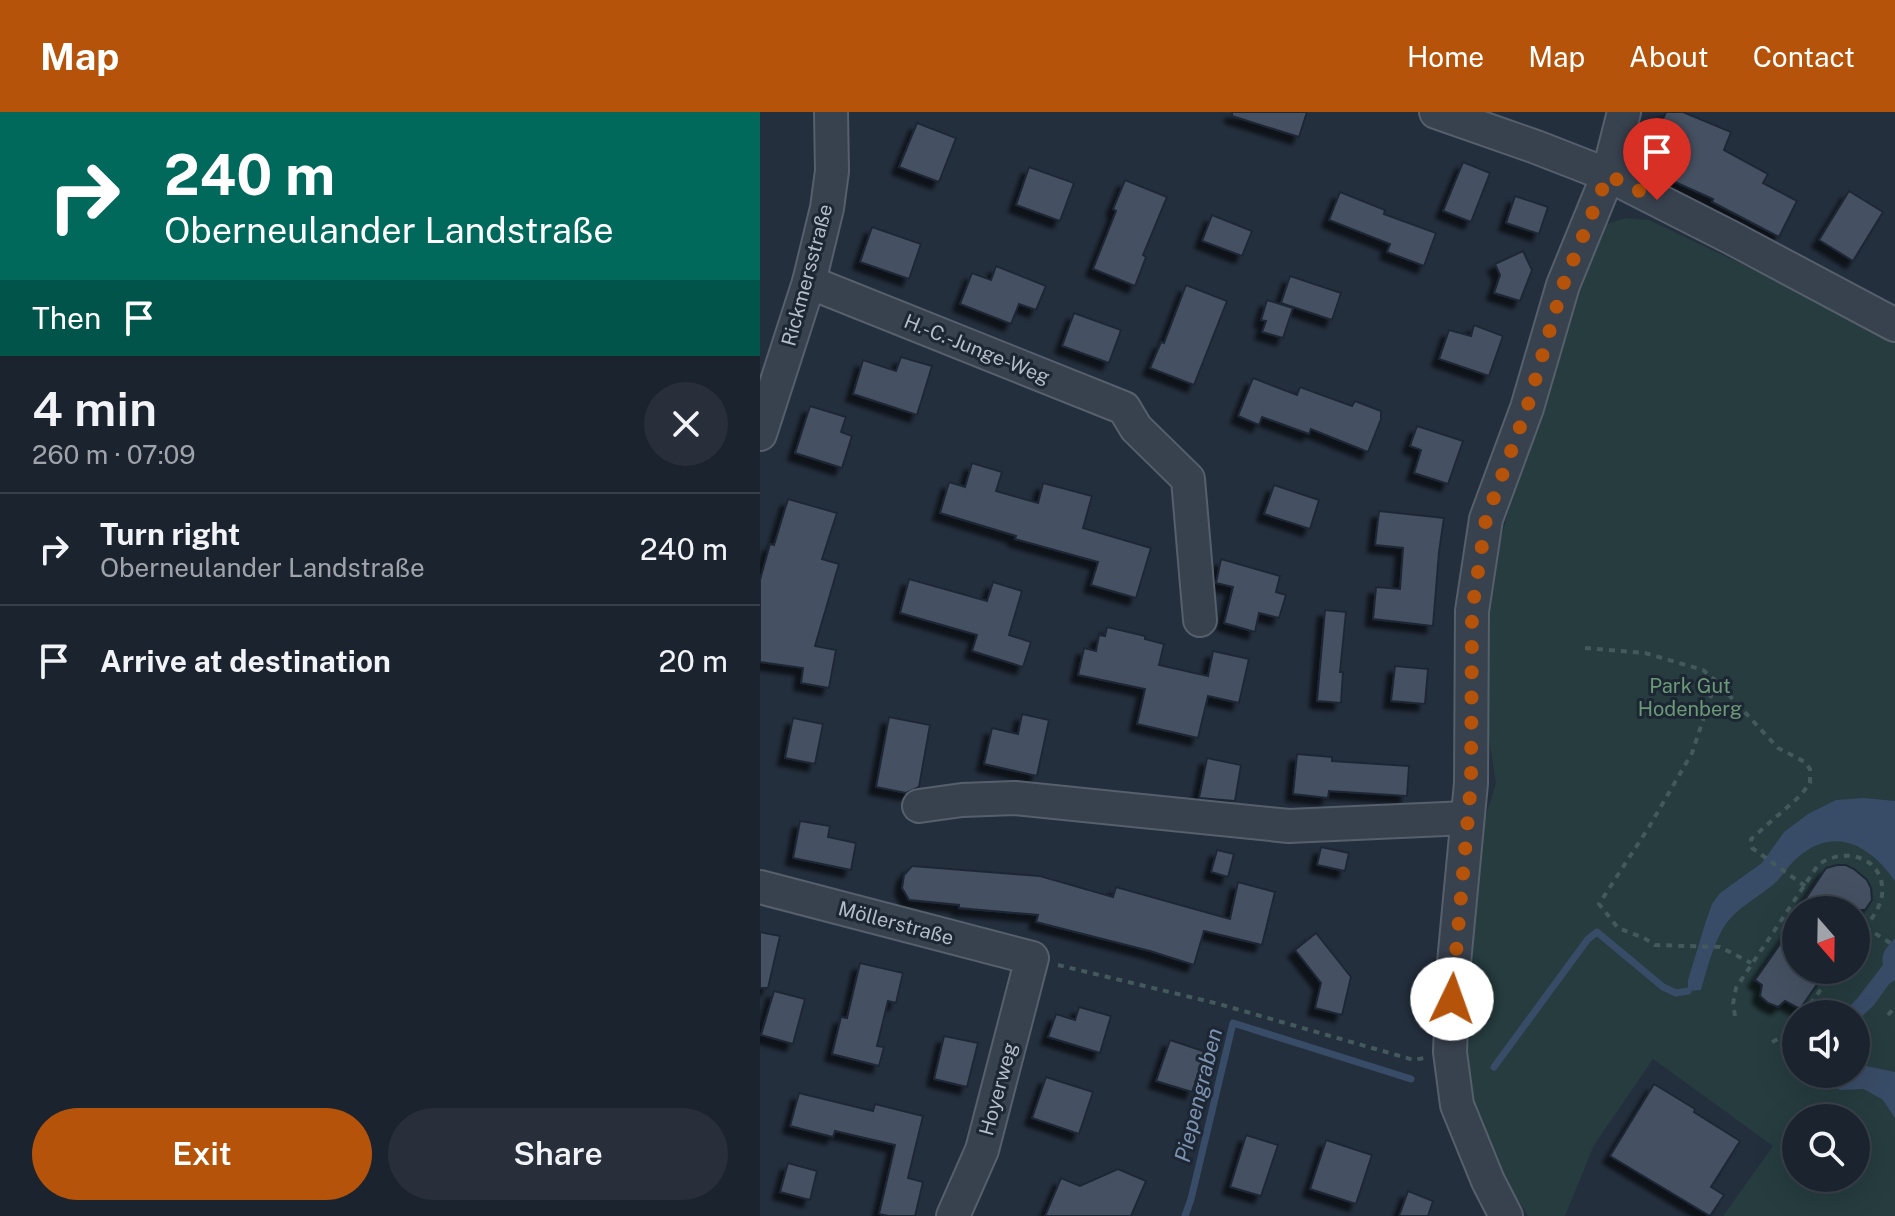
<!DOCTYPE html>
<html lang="en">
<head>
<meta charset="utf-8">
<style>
	:root { --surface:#1b232e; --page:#282f3a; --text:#f1f3f6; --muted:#a0a4aa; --line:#39404a; --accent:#b45309 }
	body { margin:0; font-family:"Public Sans",sans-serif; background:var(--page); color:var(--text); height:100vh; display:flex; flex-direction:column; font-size:30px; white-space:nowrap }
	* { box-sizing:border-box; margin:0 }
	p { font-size:26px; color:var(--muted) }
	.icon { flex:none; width:44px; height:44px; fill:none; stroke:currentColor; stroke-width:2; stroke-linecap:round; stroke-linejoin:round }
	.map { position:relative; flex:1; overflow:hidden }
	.side { display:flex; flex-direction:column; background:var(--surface); width:760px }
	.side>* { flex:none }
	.guide { background:#00695c; color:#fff; overflow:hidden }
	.needle { width:52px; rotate:160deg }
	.buttons { position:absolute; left:1022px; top:784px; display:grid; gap:16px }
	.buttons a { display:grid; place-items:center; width:88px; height:88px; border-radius:50%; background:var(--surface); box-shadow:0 8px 32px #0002,0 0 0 2px var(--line); font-size:40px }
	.pin { position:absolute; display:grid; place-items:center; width:68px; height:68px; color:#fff; margin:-82px -34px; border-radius:50% 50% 50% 0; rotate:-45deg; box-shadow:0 0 8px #0007 }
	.pin .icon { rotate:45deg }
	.me { position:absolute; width:88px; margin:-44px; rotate:3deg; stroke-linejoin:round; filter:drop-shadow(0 0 6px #0008) }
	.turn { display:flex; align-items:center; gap:28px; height:168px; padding:0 32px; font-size:36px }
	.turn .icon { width:104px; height:104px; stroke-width:2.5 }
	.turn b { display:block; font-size:56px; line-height:68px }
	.then { display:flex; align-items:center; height:76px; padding:0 32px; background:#0003; gap:16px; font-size:30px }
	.round { display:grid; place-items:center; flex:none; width:84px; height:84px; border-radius:42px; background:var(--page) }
	.overview { display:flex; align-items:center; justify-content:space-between; height:136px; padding:0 32px }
	h1 { font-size:48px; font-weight:600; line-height:60px }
	.action { display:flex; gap:16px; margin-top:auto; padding:16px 32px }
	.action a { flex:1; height:92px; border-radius:48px; background:var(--accent); color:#fff; font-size:32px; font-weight:600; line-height:92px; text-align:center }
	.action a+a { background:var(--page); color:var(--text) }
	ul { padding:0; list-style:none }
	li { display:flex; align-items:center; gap:24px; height:112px; padding:0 32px; border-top:2px solid var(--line) }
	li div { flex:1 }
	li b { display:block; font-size:30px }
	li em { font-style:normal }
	header { display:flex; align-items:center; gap:48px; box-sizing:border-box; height:112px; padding:0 40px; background:var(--accent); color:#fff }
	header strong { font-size:38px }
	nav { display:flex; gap:44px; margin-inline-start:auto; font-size:28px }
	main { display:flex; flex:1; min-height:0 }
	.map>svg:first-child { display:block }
	.green { fill:#263c3f; fill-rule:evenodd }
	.water { fill:#394c67 }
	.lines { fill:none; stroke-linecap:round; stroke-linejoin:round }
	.stream { stroke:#394c67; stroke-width:7 }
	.building { fill:#455162; stroke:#1f2835; stroke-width:2; filter:url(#shadow) }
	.minor-casing { stroke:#565f6c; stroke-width:36 }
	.path { stroke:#44595c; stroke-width:4; stroke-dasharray:6 6; stroke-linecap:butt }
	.minor { stroke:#38414e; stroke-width:32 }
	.route { stroke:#b45309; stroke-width:14; stroke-dasharray:0 25.2 }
	.labels { text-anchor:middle; stroke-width:6; stroke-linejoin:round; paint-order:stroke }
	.street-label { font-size:20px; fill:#b4bcc9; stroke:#1d2633 }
	.park-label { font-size:20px; fill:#6b9a76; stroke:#1d2633 }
	.water-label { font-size:22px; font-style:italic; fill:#7c92b1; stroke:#1d2633 }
</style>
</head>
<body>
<header>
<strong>Map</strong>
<nav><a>Home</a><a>Map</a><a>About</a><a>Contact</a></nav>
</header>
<main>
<section class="side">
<div class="guide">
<div class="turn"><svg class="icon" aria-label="right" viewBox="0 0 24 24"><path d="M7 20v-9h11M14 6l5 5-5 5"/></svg><div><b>240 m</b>Oberneulander Landstraße</div></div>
<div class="then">Then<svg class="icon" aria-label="arrive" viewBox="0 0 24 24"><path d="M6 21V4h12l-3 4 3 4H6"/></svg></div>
</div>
<div class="overview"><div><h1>4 min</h1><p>260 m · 07:09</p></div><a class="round"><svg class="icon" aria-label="close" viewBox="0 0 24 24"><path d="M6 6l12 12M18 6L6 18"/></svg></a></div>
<ul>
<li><svg class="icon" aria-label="right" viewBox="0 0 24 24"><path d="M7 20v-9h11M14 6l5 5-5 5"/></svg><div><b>Turn right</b><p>Oberneulander Landstraße</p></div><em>240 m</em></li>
<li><svg class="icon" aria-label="arrive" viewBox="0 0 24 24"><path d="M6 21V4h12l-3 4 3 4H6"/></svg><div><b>Arrive at destination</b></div><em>20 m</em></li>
</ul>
<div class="action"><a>Exit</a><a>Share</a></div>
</section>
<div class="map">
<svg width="1135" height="1104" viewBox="0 0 1135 1104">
	<defs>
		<filter id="shadow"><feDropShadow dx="-7" dy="7" stdDeviation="2" flood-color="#0009"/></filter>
	</defs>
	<rect width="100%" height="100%" fill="#242f3e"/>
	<path class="green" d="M865,106L889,108L1066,192L1135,228V1104H963L1013,1034L893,947L834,1033L805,1104H768L733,1046L702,967L715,739L736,671L725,603L731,463L756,372L786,274L842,114ZM1036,798H1096V858H1036ZM1036,902H1096V962H1036ZM1036,1006H1096V1066H1036Z"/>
	<g class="water">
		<path d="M1104,686L1135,689V769C1110,733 1074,713 1037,746C1029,753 1024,762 1016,770C1001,784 982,792 968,809C955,825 947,858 941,878L928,879V868L946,809L952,792L960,781L1002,751L1024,720L1048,702L1076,688Z"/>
		<path d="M1135,826V868L1129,872L1114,893L1096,910V902H1082L1096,888L1123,853C1120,841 1128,834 1135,826Z"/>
		<polygon points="1106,954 1135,960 1135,1006 1123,988 1104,977 1081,978 1063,971 1060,962 1096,962 1096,956"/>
	</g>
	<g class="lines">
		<g class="stream">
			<polyline points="734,955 828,827 837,820 903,875 916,881 928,879"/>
			<polyline points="425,1104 431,1087 473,911 651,967"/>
		</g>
	</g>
	<g class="building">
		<polygon points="472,0 547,0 539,25 472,4"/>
		<polygon points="906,0 923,0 971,20 964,38 1008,62 1003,71 1037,89 1019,125 952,90 953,87 913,69 911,72 880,58"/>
		<polygon points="157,11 196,26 179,70 139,55"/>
		<polygon points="703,50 730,61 711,110 683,99"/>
		<polygon points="269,55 314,71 300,109 256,93"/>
		<polygon points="365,68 407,85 383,143 386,145 375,174 333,157 356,99 353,97"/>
		<polygon points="1089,79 1123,100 1093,149 1059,128"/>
		<polygon points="580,80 625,98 624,102 676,121 664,154 627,140 630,132 569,108"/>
		<polygon points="755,84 788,95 779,122 746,111"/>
		<polygon points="452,103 492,119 482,144 442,129"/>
		<polygon points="112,115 161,132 149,167 100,150"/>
		<polygon points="763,139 772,158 760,189 734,181 740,163 735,152"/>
		<polygon points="236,154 286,174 276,198 259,192 251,212 200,192 212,161 231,168"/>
		<polygon points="530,164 581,181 572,208 521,191"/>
		<polygon points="426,173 467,189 434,273 390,256 401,230 404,231"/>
		<polygon points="507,188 533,196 523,226 502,220 506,209 501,208"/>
		<polygon points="314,201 361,218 349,251 302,234"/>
		<polygon points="714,213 743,224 729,264 679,247 689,218 711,224"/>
		<polygon points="141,245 172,254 157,303 93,282 103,248 136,259"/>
		<polygon points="493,266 537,283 540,275 592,294 595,289 621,299 621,307 608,340 551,317 549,322 502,305 499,313 478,304"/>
		<polygon points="50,294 86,305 81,320 92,324 82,356 35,341"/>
		<polygon points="657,314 703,329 688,372 654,361 661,338 650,334"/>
		<polygon points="212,351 242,360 236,379 278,391 283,371 332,384 323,416 391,436 376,486 331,473 338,450 255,427 256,424 180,401 189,370 205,375"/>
		<polygon points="514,373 559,388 550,417 504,402"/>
		<polygon points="28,387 77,401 62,447 79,452 55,534 76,538 69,576 41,571 43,556 0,550 0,468 10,432 14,433"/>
		<polygon points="619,399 684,406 679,440 673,514 613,507 616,475 640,477 643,436 615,433"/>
		<polygon points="461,447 520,464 516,480 526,483 519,506 499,501 495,520 464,511 473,475 456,471"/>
		<polygon points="149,467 227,489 233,470 262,479 249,523 271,530 263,555 212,539 217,523 140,501"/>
		<polygon points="565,498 586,500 580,560 583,560 581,591 557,589"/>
		<polygon points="347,515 385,524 385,527 404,532 399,553 448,564 453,539 489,547 479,591 448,584 438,626 377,612 385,577 318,563 324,536 336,539 339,523 345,524"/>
		<polygon points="635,554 668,557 665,592 631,589"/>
		<polygon points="262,602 289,608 277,664 224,652 232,616 258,622"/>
		<polygon points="129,605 170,613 159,675 146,681 116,675"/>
		<polygon points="33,606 63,612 55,652 25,646"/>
		<polygon points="537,642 572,645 572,649 649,654 647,684 569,679 568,686 533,682"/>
		<polygon points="447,646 481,653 475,689 439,686"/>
		<polygon points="40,709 70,714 68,725 96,731 91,758 33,746"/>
		<polygon points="561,735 589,741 585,759 557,753"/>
		<polygon points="457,738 474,742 468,765 451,760"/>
		<polygon points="1077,753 1086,753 1094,757 1107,768 1111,776 1112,788 1105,798 1057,798 1044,789 1066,756"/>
		<polygon points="152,754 280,764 353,785 356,775 470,807 478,770 515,780 502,833 444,819 434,853 390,839 276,810 278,803 199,796 199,793 149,788 142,776 144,763"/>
		<polygon points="1036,809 1036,858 1067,858 1040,897 1025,889 1018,895 1008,891 1000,884 1002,873 995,868"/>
		<polygon points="0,820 20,824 8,876 0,876"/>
		<polygon points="556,821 591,865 582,903 555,896 561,871 535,838"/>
		<polygon points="100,851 143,861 136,891 128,889 117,934 124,935 119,954 72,942 81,905 87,906"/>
		<polygon points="14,879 45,887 33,932 1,923"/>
		<polygon points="319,895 351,904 340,941 288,925 296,902 315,908"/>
		<polygon points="184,924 218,931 207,975 174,967"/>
		<polygon points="410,928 446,940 432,980 396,969"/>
		<polygon points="286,965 333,980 319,1022 272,1006"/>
		<polygon points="894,972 935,997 934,1000 980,1029 951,1075 964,1083 950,1104 850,1044"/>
		<polygon points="39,981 113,999 115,992 163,1004 148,1066 163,1070 155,1104 129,1104 119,1102 135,1033 75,1019 73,1025 30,1014"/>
		<polygon points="486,1023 518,1033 501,1084 470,1075"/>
		<polygon points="566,1028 612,1043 596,1092 550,1077"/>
		<polygon points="28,1051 57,1059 50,1088 20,1080"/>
		<polygon points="358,1057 386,1069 371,1104 285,1104 301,1066 320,1074"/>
		<polygon points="648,1079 673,1089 668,1104 639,1104"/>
	</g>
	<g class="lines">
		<defs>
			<g id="minor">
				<polyline points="676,0 776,35 848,63 972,126 1135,213"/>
				<polyline points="49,170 364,296 376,316 428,367 440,508"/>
				<polyline points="0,322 49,170 67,96 72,59 71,0"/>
				<polyline points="159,694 202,688 255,686 529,714 707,706"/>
				<polyline points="0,775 272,846 222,1038 193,1104"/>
				<polyline points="746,1104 728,1069 697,993 690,940 693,861 711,671 712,499 726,407 767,296 803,173 848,63 864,0"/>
			</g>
		</defs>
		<use href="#minor" class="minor-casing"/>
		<g class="path">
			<polyline points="825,536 885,541 943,558 956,569 1018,636 1045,650 1050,657 1050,671 1040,684 991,727 992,736 1045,774"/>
			<polyline points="956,569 932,641 889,715 839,792 858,816 884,826 895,833 960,835 991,851"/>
			<polyline points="1105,815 1135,834"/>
			<polyline points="298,853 459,892 654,948 664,946"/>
			<polyline points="1043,902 1075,858"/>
			<polyline points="1128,903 1135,895"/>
			<path d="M975,904L973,892L976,876L1058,753C1085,733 1126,746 1122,783C1120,799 1105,815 1096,828"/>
			<polyline points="1012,930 1028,922 1036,912"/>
		</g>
		<use href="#minor" class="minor"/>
	</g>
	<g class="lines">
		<polyline class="route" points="692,887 711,671 712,499 726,407 767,296 803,173 848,63 897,88"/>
	</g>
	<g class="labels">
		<g class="street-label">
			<text transform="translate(47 163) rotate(-75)" y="7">Rickmersstraße</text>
			<text transform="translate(217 237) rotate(22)" y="7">H.-C.-Junge-Weg</text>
			<text transform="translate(136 811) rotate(15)" y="7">Möllerstraße</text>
			<text transform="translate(238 977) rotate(-75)" y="7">Hoyerweg</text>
		</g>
		<g class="park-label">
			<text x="930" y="581">Park Gut<tspan x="930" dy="23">Hodenberg</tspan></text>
		</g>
		<g class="water-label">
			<text transform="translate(438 983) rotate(-76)" y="8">Piepengraben</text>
		</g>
	</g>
</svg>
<div class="buttons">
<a><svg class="needle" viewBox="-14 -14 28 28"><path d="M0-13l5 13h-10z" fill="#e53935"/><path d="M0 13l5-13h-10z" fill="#a0a4aa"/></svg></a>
<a><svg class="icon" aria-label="sound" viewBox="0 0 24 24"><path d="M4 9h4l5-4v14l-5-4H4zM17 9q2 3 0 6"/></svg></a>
<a><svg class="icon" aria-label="search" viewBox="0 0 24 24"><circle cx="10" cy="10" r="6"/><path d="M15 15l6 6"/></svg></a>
</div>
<div class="pin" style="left:897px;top:88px;background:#d93025"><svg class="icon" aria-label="arrive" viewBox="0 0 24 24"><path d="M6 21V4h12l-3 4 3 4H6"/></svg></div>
<svg class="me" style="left:692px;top:887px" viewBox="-20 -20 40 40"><circle r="19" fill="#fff"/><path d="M0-13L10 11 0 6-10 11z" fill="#b45309"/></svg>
</div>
</main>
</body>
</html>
